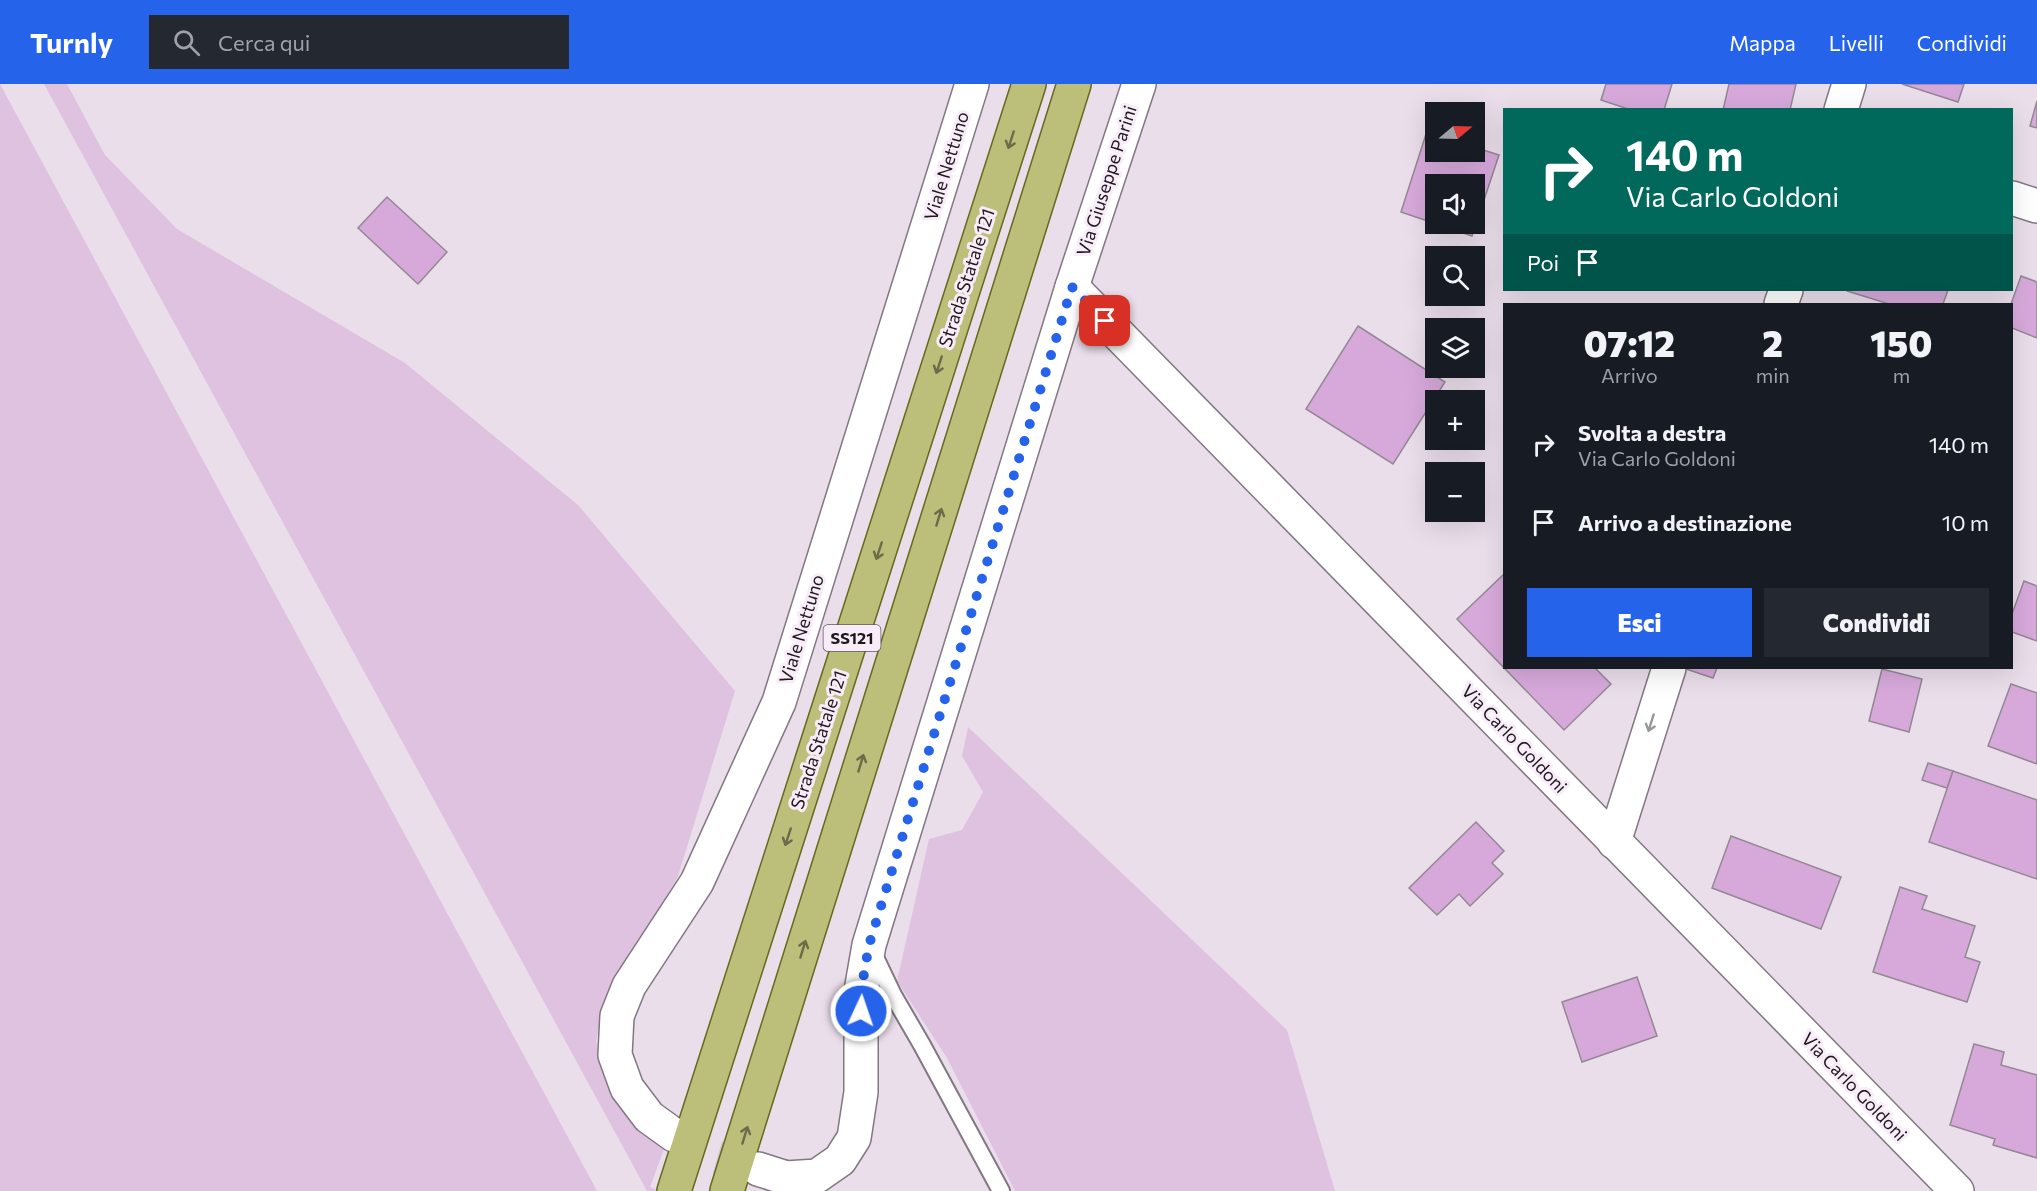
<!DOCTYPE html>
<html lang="it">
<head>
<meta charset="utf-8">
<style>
	:root { --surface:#171b24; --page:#242831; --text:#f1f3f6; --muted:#9ea1a6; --accent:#2563eb }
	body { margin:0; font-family:Commissioner,sans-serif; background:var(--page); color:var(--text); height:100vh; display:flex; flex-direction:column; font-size:22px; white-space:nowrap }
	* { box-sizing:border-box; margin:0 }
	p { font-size:20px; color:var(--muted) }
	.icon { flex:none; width:33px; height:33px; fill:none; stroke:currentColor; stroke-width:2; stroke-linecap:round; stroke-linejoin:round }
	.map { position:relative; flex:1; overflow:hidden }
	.sheet { position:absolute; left:1503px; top:219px; width:510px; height:366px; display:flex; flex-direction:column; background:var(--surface); border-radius:0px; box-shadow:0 6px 24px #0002 }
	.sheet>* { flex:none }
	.hud { position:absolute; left:1503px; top:24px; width:510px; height:183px; border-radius:0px; box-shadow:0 6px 24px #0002; background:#00695c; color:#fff; overflow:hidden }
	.needle { width:39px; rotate:71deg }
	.controls { position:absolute; left:1425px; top:18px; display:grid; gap:12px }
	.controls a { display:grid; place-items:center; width:60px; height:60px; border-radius:0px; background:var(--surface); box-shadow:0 6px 24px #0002; font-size:30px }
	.pin { position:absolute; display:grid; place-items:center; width:51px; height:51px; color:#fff; margin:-26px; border-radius:12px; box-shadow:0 3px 9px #0006 }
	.me { position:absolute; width:66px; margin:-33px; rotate:3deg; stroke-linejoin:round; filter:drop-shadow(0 0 4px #0008) }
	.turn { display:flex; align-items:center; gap:21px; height:126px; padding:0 24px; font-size:27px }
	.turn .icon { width:78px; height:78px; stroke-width:2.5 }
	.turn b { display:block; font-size:42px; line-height:51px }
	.then { display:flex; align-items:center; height:57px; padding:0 24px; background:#0003; gap:12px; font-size:22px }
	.eta { display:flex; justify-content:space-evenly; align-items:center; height:102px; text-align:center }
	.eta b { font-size:36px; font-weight:800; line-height:42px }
	.cta { display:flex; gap:12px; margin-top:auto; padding:12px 24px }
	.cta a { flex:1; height:69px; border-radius:0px; background:var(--accent); color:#fff; font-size:24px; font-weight:800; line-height:69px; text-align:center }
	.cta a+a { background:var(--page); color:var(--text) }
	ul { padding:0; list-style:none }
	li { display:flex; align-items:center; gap:18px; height:78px; padding:0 24px }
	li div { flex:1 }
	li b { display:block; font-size:22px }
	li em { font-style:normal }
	header { display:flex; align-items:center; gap:36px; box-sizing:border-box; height:84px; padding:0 30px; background:var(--accent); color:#fff }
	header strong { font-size:28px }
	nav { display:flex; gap:33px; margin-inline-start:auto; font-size:21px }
	.search { width:420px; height:54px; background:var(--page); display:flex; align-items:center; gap:15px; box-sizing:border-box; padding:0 21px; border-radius:0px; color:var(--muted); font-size:22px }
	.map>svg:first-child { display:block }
	.green { fill:#dec2e0 }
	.building { fill:#d7a9db; stroke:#938893; stroke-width:1.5; fill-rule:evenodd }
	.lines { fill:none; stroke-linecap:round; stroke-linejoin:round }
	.minor-tunnel { stroke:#cbc0cc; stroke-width:33; stroke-dasharray:33 16; stroke-linecap:butt }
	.service-casing { stroke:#827782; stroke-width:20 }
	.minor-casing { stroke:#827782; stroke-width:36 }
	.primary-casing { stroke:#66691e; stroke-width:36 }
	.service { stroke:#fff; stroke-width:16 }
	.minor { stroke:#fff; stroke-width:33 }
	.primary { stroke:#bbbf79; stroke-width:33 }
	.oneway { stroke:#6c6c4b }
	.oneway2 { stroke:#999899 }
	.route { stroke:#2563eb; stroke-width:10; stroke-dasharray:0 18 }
	.labels { text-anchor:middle; stroke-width:6; stroke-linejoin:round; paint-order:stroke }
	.shield { fill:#f8ecf9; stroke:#5f585f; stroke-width:1.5 }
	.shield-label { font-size:16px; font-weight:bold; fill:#1d191d }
	.street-label { font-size:18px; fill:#1d191d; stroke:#f8ecf9 }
</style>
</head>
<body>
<header>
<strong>Turnly</strong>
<div class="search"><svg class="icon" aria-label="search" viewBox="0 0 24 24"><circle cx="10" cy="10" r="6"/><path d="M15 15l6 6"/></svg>Cerca qui</div>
<nav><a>Mappa</a><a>Livelli</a><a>Condividi</a></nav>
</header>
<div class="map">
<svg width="2037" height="1107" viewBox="0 0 2037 1107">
	<rect width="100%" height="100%" fill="#eadeeb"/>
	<g class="green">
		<polygon points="0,0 597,1107 0,1107"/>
		<polygon points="44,0 67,0 105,71 177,145 405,279 578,421 735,607 678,792 604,923 596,957 605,996 638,1044 664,1065 650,1103 660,1107 647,1107"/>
		<polygon points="968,643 1287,946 1335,1107 1015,1107 947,974 897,897 929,755 962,746 983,708 962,672"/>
	</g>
	<g class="building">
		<polygon points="1606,0 1672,0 1664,26 1631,26 1601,16"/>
		<polygon points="1729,0 1796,0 1790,26 1723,26"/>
		<polygon points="1902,0 1964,0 1958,18"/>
		<polygon points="2037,17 2037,44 2030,42"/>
		<path d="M1427,47L1436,50V68H1474V63L1499,71L1472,152L1401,128ZM1436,100H1474V140H1436Z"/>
		<polygon points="387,113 447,168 418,200 358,144"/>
		<polygon points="2021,192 2037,198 2037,254 2012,244 2011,220"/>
		<polygon points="1847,206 1948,206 1943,220 1889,220 1847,207"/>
		<polygon points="1358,242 1445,298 1393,380 1306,325"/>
		<polygon points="1504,490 1504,584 1595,584 1611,600 1564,646 1457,535"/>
		<polygon points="2024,497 2037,502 2037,557 2012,548 2012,530"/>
		<polygon points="1683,584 1717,584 1713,594"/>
		<polygon points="1882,585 1922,595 1909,648 1869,637"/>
		<polygon points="2011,600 2037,609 2037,680 1988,662"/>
		<polygon points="1928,679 1953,687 1947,704 1922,696"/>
		<polygon points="1953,687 2037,716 2037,795 1929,758"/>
		<polygon points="1476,738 1504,767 1492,779 1503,790 1470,822 1459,810 1437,831 1409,804"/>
		<polygon points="1731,752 1841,793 1821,845 1712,804"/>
		<polygon points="1900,803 1927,812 1922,825 1975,842 1965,873 1980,878 1967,918 1873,888"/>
		<polygon points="1637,893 1657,952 1582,978 1562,918"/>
		<polygon points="1974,960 2004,968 2001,981 2037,991 2037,1074 1993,1061 1995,1055 1950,1041"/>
	</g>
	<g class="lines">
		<polyline class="minor-tunnel" points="674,1051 713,1072 758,1085"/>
		<defs>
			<polyline id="service" points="872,867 893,911 922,961 1001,1107"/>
			<g id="minor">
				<polyline points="1841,26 1849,0"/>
				<polyline points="2012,114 2037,122"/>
				<polyline points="1072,203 1957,1107"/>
				<polyline points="1781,220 1786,206"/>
				<polyline points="1614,758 1669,584"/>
				<polyline points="674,1051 649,1033 627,1004 615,971 617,932 629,902 697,798 779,618 972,0"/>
				<polyline points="758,1085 786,1094 817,1092 840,1076 854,1054 861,1008 861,907 869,861 1072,203 1139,0"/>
			</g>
			<g id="primary">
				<polyline points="674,1107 1029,0"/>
				<polyline points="727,1107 1074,0"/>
			</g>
		</defs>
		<use href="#service" class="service-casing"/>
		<use href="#minor" class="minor-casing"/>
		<use href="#primary" class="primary-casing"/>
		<use href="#service" class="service"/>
		<use href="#minor" class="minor"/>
		<use href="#primary" class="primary"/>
	</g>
	<defs><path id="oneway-shaft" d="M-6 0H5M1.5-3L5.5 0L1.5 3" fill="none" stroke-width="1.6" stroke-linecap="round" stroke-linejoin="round" transform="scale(1.5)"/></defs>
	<g class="oneway">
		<use href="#oneway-shaft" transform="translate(1011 56) rotate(108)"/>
		<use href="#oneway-shaft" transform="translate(939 281) rotate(108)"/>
		<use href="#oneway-shaft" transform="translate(939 433) rotate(-73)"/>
		<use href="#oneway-shaft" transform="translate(879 467) rotate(108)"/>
		<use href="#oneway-shaft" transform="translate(861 679) rotate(-73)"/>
		<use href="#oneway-shaft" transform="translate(788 753) rotate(108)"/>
		<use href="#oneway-shaft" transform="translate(803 865) rotate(-73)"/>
		<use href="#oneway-shaft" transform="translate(745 1051) rotate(-73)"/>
	</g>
	<use class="oneway2" href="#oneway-shaft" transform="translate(1651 639) rotate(107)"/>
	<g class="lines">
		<polyline class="route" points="861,927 861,907 869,861 1072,203 1105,237"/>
	</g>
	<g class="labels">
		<rect class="shield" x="823.5" y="541" width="57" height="26" rx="4.5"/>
		<g class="shield-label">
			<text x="852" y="560">SS121</text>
		</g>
		<g class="street-label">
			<text transform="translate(947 82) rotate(-73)" y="6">Viale Nettuno</text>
			<text transform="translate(1107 97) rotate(-72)" y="6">Via Giuseppe Parini</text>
			<text transform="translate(967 194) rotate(-72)" y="6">Strada Statale 121</text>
			<text transform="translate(802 545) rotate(-73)" y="6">Viale Nettuno</text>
			<text transform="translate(1514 655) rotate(46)" y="6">Via Carlo Goldoni</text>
			<text transform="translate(819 656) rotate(-72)" y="6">Strada Statale 121</text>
			<text transform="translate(1854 1003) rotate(46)" y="6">Via Carlo Goldoni</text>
		</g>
	</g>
</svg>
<div class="controls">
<a><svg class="needle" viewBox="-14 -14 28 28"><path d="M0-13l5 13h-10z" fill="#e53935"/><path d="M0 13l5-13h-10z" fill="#9ea1a6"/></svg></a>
<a><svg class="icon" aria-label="sound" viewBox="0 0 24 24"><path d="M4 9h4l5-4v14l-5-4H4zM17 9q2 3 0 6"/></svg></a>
<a><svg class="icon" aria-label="search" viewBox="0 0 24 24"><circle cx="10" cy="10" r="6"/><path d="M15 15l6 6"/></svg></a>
<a><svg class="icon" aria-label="layers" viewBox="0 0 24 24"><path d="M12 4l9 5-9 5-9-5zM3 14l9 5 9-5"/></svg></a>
<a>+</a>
<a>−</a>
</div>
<div class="pin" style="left:1105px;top:237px;background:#d93025"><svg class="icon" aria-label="arrive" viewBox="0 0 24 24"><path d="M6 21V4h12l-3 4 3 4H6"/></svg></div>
<svg class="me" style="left:861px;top:927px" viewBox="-20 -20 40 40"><circle r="17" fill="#2563eb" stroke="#fff" stroke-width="3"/><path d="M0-11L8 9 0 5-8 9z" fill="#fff"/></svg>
<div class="hud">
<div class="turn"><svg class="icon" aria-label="right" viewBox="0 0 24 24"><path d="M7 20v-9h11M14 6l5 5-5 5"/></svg><div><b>140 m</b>Via Carlo Goldoni</div></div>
<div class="then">Poi<svg class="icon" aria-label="arrive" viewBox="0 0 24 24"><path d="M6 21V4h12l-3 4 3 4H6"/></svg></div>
</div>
<section class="sheet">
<div class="eta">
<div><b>07:12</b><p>Arrivo</p></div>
<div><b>2</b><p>min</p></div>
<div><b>150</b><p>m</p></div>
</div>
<ul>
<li><svg class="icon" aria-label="right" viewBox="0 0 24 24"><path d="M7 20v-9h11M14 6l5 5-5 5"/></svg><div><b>Svolta a destra</b><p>Via Carlo Goldoni</p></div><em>140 m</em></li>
<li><svg class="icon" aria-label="arrive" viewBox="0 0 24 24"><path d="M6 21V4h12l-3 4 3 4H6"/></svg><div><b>Arrivo a destinazione</b></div><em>10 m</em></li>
</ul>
<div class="cta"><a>Esci</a><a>Condividi</a></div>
</section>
</div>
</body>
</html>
